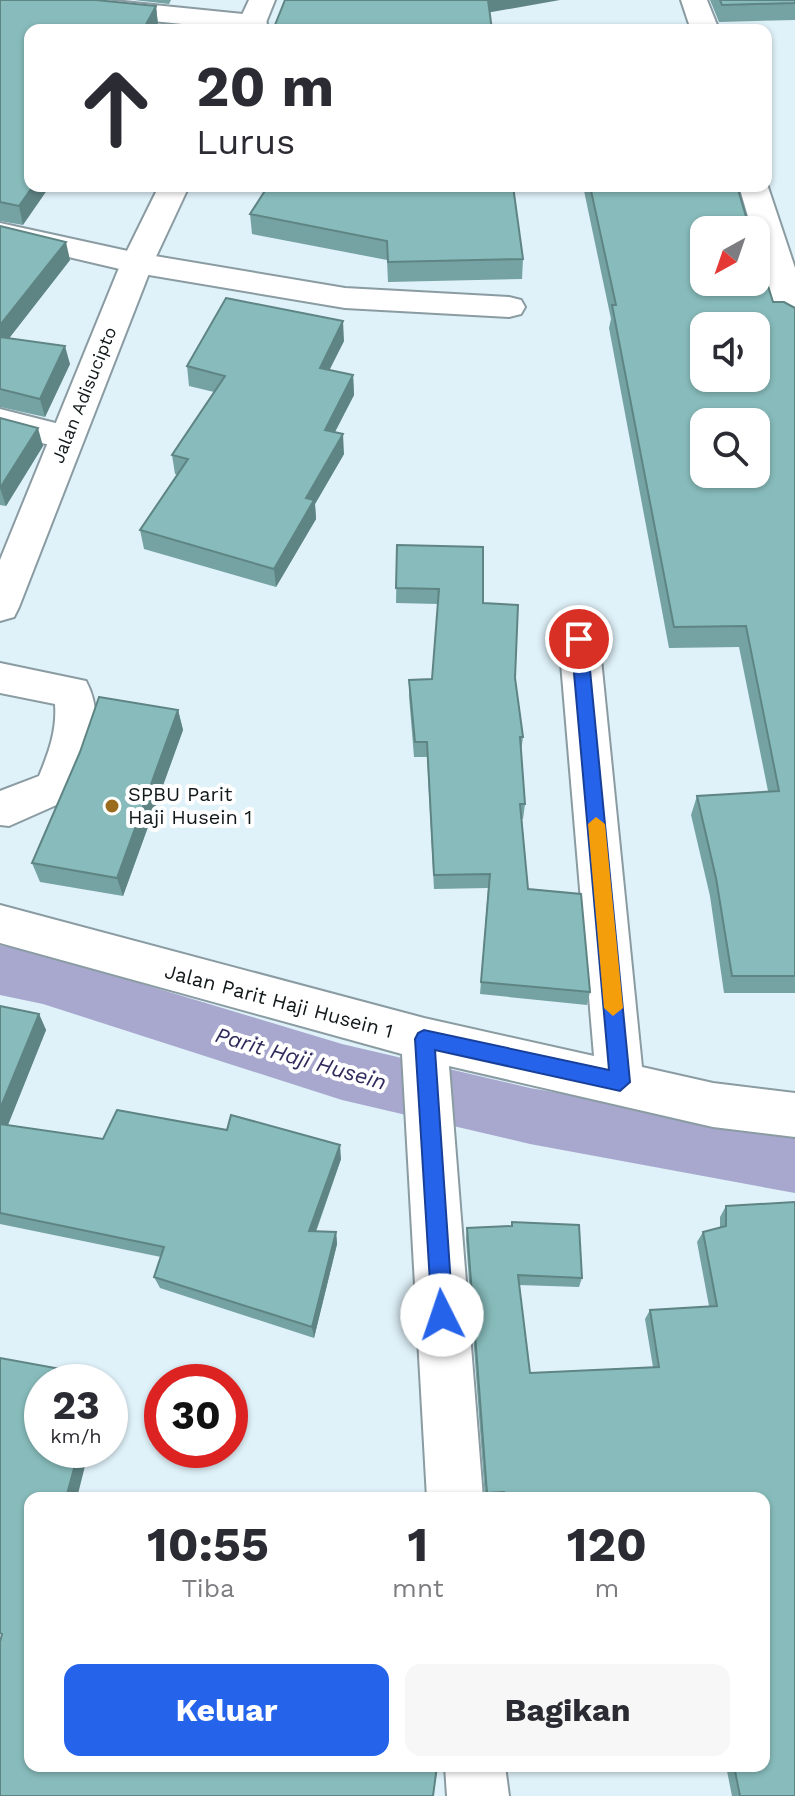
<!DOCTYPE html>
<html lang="id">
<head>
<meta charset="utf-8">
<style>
	:root { --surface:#fff; --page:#f7f7f7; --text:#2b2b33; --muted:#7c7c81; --accent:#2563eb }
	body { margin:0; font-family:"Work Sans",sans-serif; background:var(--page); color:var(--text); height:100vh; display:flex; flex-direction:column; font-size:30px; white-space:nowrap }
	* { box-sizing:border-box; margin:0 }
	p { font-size:26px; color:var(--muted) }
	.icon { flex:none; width:44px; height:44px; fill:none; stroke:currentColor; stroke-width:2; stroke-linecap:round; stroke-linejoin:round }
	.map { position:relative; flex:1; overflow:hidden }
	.panel { position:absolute; left:24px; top:1492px; width:746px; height:280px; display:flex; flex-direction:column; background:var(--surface); border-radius:16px; box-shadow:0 2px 6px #0004 }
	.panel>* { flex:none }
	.hud { position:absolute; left:24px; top:24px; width:748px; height:168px; border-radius:16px; box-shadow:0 2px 6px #0004; background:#fff; color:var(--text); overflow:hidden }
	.needle { width:52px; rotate:220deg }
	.fabs { position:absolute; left:690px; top:216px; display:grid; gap:16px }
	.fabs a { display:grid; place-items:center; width:80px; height:80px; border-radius:16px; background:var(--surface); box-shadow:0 2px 6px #0004; font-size:40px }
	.speed { position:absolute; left:24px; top:1364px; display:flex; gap:16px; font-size:40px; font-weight:700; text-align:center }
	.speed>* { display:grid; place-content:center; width:104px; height:104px; border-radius:50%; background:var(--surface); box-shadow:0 2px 6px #0004; line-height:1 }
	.speed small { font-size:20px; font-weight:400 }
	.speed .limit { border:12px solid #d22; background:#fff; color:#111 }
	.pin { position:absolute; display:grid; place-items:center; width:68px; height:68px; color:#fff; margin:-34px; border:4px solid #fff; border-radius:50%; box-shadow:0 2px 8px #0007 }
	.me { position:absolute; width:88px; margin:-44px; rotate:356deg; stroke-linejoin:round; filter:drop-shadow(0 0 6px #0008) }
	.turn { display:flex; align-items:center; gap:28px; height:168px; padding:0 40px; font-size:36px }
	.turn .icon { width:104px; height:104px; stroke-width:2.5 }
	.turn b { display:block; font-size:56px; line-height:68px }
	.eta { display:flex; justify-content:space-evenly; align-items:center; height:136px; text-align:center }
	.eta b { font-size:48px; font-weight:700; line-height:56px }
	.action { display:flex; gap:16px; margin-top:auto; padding:16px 40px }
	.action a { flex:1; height:92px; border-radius:16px; background:var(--accent); color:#fff; font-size:32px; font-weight:700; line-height:92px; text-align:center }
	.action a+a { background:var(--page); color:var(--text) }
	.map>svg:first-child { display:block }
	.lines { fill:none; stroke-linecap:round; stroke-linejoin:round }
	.canal { fill:#a8a8ce; fill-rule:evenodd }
	.minor-casing { stroke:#8a9ba2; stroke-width:4 }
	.major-casing { stroke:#8a9ba2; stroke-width:4 }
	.minor { fill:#fff; fill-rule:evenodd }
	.major { fill:#fff; fill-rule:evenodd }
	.wall { fill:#75a2a2 }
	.shaded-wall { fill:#5f8484 }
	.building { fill:#88bcbc; stroke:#5f8484; stroke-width:2; fill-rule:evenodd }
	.route { fill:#2563eb; stroke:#184099; stroke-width:2 }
	.slow { fill:#f59e0b }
	.poi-dot { fill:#9a6c1c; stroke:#fff; stroke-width:3 }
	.labels { text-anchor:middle; stroke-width:8; stroke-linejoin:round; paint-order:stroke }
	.far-street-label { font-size:18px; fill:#11181a; stroke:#fff }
	.poi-label { font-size:20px; fill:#11181a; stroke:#fff; text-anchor:start }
	.street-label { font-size:20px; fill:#11181a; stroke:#fff }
	.water-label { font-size:22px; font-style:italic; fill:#302b5c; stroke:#fff }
</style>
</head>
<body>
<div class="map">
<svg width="795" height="1796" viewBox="0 0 795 1796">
	<rect width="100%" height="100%" fill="#dff1f9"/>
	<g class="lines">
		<polygon class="canal" points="0,945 43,954 342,1044 530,1088 795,1133 795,1193 530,1144 342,1100 43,1004 0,995"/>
		<defs>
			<g id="minor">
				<polygon points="10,0 104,0 253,15 263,17 267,23 263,29 242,30 23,8 14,6"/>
				<polygon points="681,0 707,0 719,30 691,30"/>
				<polygon points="766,181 795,268 795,330 783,327 779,320 756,244 756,230 752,230 739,186 766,186"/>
				<polygon points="0,223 137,253 345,288 509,297 521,300 525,307 521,314 509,317 345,308 137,273 0,241"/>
				<polygon points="0,409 79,429 85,437 79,445 67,449 0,433"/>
				<polygon points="579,624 593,629 599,639 642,1067 713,1083 795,1093 795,1137 713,1127 449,1066 483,1498 427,1498 402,1054 0,943 0,905 424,1018 594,1056 559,639 565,629"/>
				<path d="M0,663L86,681C107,720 89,762 70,799L9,826L0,825V791L39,776C49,752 57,730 55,704L0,693Z"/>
				<polygon points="445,1766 505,1766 509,1796 447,1796"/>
			</g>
			<g id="major">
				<polygon points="249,0 275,0 263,30 235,30"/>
				<polygon points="159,186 189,186 153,263 19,607 14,617 0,621 0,560 121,263"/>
			</g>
		</defs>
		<use href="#minor" class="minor-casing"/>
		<use href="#major" class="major-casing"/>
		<use href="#minor" class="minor"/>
		<use href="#major" class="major"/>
	</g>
	<g class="wall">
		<polygon points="0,0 156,6 158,25 30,30 23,225 0,221"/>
		<polygon points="134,0 171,0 169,4"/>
		<polygon points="710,0 795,0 795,20 719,22"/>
		<polygon points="583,186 737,186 773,302 795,308 795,993 724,993 710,896 691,815 697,796 768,791 739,647 669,648 609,328 611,319"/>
		<polygon points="250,214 523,259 522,279 388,282 387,260 252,234"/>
		<polygon points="0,226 70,260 9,338 70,364 45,417 0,407"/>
		<polygon points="344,341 329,370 353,375 354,395 335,432 344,454 315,504 316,519 276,587 144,549 140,530 178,475 175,474 172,455 214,392 189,386 187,366"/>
		<polygon points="0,418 43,446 6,506 0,505"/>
		<polygon points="397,545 483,603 515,678 523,737 521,752 525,804 523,819 522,819 528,889 590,992 587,1005 480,994 488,888 434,889 427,757 414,757 409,696 409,680 432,679 438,604 396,603"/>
		<polygon points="178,710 183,730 123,896 40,882 32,863"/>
		<polygon points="0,1006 39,1014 46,1030 8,1125 103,1139 341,1159 316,1232 336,1232 337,1244 314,1338 160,1288 154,1277 161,1257 0,1224"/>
		<polygon points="795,1202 795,1796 732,1796 726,1766 764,1766 764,1498 485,1498 466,1239 467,1228 511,1226 512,1222 579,1225 582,1278 579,1287 519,1285 530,1373 653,1367 645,1319 650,1310 709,1306 697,1242 703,1232 720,1228 720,1217 726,1206"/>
	</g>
	<g class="shaded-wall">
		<polygon points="486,0 560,0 486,13"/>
		<polygon points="156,6 158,25 156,30 143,30"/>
		<polygon points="33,186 50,186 23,225 19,206"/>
		<polygon points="66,242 70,260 0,350 0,325"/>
		<polygon points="343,321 344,341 321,387 320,368"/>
		<polygon points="65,346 70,364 45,417 40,399"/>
		<polygon points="353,375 354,395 326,449 325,430"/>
		<polygon points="38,428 43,446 6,506 0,488"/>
		<polygon points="343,434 344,454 315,504 316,519 276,587 274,569 306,498"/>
		<polygon points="178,710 183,730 123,896 117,878"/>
		<polygon points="39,1014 46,1030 3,1137 0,1132 0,1109"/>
		<polygon points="340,1145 341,1159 311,1244 309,1231"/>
		<polygon points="336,1232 337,1244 314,1338 312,1327"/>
		<polygon points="79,1450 89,1450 77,1498 66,1498"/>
	</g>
	<g class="building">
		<polygon points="0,0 96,0 156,6 143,30 30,30 30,186 33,186 19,206 0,202"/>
		<polygon points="285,0 488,0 492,30 273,30"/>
		<polygon points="720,0 795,0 795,3 722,5"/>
		<polygon points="268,186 513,186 523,259 388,262 387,241 250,214"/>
		<path d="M590,186H737L750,230H704V282H756V248L773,302H784L795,308V976H732L716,878L697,796L779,791L746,626L674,627L612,305H616ZM704,326H756V378H704ZM704,422H756V474H704Z"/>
		<polygon points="0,226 66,242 0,325"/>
		<polygon points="226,298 343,321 320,368 353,375 325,430 343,434 306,498 314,500 274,569 140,530 188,459 172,455 225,376 187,366"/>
		<polygon points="0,337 65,346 40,399 0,389"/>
		<polygon points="0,418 38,428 0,488"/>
		<polygon points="397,545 483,547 483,603 518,605 515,678 523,737 520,737 525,804 520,804 528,889 581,894 590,992 481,982 490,874 434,875 427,742 415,742 409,680 432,679 439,589 396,588"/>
		<polygon points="99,697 178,710 117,878 32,863 80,752"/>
		<polygon points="0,1006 39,1014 0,1109"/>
		<polygon points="117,1110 227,1130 231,1115 340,1145 309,1231 336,1232 312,1327 154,1277 164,1247 0,1213 0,1124 103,1139"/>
		<polygon points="795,1202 795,1796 740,1796 734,1766 764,1766 764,1498 505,1498 504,1492 487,1493 467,1228 512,1226 512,1222 579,1225 582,1278 518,1275 530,1373 659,1367 650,1310 717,1306 703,1232 726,1226 726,1206"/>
		<polygon points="0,1358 99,1376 97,1382 42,1382 42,1450 79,1450 66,1498 30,1498 30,1766 437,1766 433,1796 0,1796 0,1642 2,1634 0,1633"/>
	</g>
	<polygon class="route" points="579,633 587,639 630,1082 620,1091 435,1050 453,1315 450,1323 442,1326 435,1323 432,1315 415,1039 418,1033 424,1030 609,1070 571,639"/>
	<polygon class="slow" points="596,817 605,824 623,1008 613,1016 604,1008 588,824"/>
	<circle class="poi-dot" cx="112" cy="806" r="8"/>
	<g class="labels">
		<g class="far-street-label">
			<text transform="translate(84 395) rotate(-68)" y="6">Jalan Adisucipto</text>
		</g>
		<g class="poi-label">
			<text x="128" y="801">SPBU Parit<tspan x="128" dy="23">Haji Husein 1</tspan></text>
		</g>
		<g class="street-label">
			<text transform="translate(279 1001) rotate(15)" y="7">Jalan Parit Haji Husein 1</text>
		</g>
		<g class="water-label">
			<text transform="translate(301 1058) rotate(16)" y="8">Parit Haji Husein</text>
		</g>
	</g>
</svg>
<div class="fabs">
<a><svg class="needle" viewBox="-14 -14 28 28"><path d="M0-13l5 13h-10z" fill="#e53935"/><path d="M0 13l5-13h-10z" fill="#7c7c81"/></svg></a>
<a><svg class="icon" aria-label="sound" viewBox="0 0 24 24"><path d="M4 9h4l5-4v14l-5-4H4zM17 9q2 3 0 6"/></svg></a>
<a><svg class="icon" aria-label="search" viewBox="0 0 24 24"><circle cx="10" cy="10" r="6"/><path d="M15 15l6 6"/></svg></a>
</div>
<div class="speed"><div>23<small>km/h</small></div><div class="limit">30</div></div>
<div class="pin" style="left:579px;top:639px;background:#d93025"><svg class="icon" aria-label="arrive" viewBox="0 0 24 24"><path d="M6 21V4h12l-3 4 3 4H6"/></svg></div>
<svg class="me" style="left:442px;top:1315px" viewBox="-20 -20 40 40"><circle r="19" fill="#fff"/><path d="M0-13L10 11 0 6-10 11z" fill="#2563eb"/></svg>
<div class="hud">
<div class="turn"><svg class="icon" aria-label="ahead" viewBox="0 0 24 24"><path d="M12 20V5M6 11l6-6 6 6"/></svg><div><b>20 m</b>Lurus</div></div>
</div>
<section class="panel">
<div class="eta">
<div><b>10:55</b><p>Tiba</p></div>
<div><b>1</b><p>mnt</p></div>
<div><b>120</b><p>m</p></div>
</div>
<div class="action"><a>Keluar</a><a>Bagikan</a></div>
</section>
</div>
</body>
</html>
